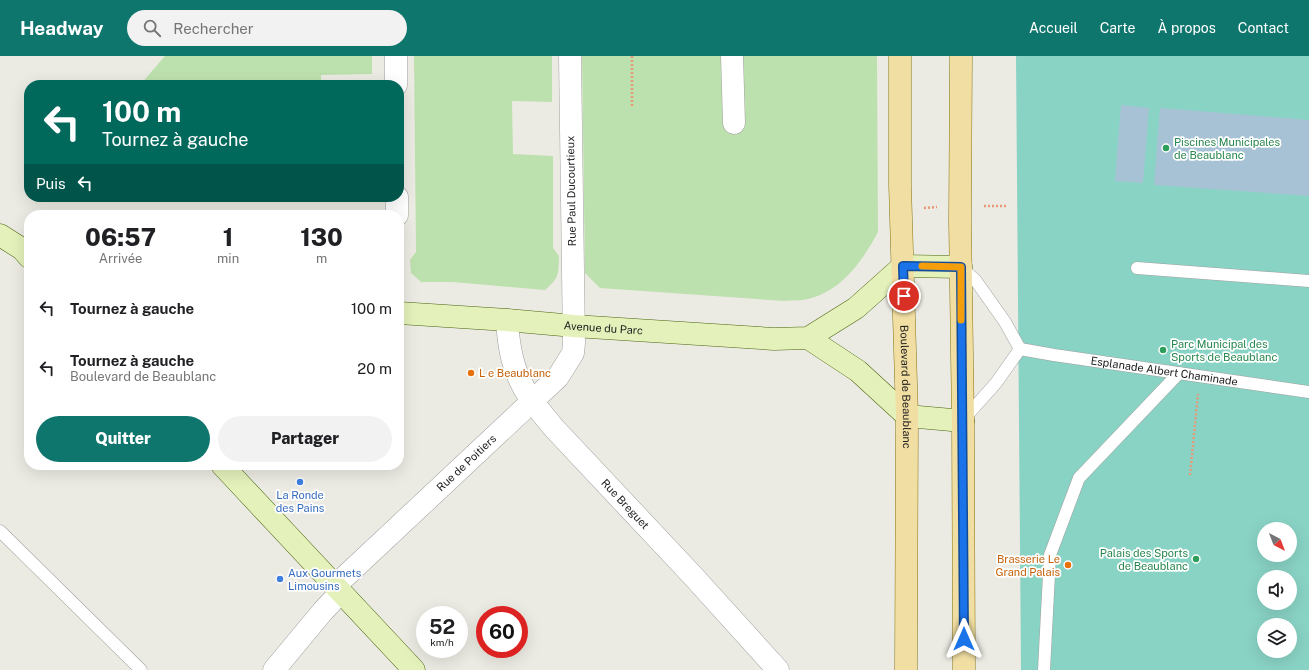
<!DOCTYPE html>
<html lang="fr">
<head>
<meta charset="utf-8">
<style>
	:root { --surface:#fff; --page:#f2f2f2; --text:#202124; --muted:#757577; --accent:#0f766e }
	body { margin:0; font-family:"Public Sans",sans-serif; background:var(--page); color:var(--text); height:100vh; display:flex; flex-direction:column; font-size:15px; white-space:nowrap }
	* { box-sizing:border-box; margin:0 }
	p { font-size:13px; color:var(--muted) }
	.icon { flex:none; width:22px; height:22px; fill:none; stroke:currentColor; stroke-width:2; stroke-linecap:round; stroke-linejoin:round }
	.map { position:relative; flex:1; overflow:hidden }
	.panel { position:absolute; left:24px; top:154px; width:380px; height:260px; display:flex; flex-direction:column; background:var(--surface); border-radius:16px; box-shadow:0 4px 16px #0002 }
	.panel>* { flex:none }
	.guide { position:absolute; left:24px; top:24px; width:380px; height:122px; border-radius:16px; box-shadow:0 4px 16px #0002; background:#00695c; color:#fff; overflow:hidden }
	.needle { width:26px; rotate:138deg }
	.buttons { position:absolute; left:1257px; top:466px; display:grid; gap:8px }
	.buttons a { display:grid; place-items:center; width:40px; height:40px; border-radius:50%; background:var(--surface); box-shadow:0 4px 16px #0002; font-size:20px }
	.speed { position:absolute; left:416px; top:550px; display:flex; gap:8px; font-size:20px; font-weight:700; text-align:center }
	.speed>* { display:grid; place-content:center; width:52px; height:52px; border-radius:50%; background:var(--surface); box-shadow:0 4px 16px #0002; line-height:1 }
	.speed small { font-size:10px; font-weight:400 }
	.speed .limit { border:6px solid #d22; background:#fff; color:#111 }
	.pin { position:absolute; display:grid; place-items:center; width:34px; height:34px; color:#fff; margin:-17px; border:2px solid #fff; border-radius:50%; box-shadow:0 1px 4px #0007 }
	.me { position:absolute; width:44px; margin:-22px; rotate:0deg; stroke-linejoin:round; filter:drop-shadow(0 0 3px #0008) }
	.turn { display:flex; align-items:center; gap:14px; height:84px; padding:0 12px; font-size:18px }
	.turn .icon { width:52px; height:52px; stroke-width:2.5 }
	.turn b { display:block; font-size:28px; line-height:34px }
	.then { display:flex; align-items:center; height:38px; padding:0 12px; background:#0003; gap:8px; font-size:15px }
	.eta { display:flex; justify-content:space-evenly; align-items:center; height:68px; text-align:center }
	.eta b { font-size:24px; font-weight:800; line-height:28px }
	.button { display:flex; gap:8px; margin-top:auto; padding:8px 12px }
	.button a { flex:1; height:46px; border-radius:24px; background:var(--accent); color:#fff; font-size:16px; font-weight:800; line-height:46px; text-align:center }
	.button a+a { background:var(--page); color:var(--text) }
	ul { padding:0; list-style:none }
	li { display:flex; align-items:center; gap:12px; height:60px; padding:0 12px }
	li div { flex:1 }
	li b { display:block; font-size:15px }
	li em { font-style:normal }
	header { display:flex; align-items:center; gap:24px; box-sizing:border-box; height:56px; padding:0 20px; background:var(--accent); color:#fff }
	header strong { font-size:19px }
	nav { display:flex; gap:22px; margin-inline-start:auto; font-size:14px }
	.search { width:280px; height:36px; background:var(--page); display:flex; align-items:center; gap:10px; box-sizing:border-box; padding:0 14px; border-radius:22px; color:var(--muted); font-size:15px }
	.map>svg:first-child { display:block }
	.grass { fill:#bde1ae }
	.pitch { fill:#89d3c5; fill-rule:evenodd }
	.water { fill:#a8c2d5 }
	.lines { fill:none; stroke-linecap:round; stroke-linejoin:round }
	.lane-casing { stroke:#a0a0a0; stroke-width:13 }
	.street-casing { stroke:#a0a0a0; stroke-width:23 }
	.secondary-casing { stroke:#4c6511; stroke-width:23 }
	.primary-casing { stroke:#837410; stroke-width:23 }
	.path { stroke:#e99977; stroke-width:2.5; stroke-dasharray:2 2; stroke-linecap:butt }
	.lane { stroke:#fff; stroke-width:12 }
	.street { stroke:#fff; stroke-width:22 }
	.secondary { stroke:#e4f1bb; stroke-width:22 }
	.primary { stroke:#f1dea3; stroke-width:22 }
	.route-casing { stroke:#114b97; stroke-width:10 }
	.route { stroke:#1a73e8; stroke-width:7 }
	.slow { stroke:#f59e0b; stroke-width:7 }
	.leisure-dot { fill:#2e9e5b; stroke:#fff; stroke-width:1.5 }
	.food-dot { fill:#e8710a; stroke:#fff; stroke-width:1.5 }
	.shop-dot { fill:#3f7fe0; stroke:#fff; stroke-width:1.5 }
	.labels { text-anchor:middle; stroke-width:3.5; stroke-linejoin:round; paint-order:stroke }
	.leisure-label { font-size:11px; fill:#27864d; stroke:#fff; text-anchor:start }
	.street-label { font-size:11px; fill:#1c1c1c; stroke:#fff }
	.food-label { font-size:11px; fill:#c56008; stroke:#fff; text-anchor:start }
	.shop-label { font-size:11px; fill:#366cbe; stroke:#fff }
</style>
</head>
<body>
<header>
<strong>Headway</strong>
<div class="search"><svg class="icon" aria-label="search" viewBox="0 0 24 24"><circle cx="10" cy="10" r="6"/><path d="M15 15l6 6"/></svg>Rechercher</div>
<nav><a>Accueil</a><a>Carte</a><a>À propos</a><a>Contact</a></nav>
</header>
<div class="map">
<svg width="1309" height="614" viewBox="0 0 1309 614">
	<rect width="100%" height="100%" fill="#ecebe3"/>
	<g class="grass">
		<polygon points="165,0 372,0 372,18 321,19 321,29 140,29"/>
		<path d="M414,0H552V46L512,45L513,98L553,100V192L559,200C558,219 560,221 545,234L452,226H421L411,217L410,204L416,196Z"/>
		<path d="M582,0H877L878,176C863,204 842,235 808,243C801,245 792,244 784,245L600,232L585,217Z"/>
	</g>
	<path class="pitch" d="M1016,0H1309V614H1021ZM1264,473H1290V499H1264ZM1264,521H1290V547H1264ZM1264,569H1290V595H1264Z"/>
	<g class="water">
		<polygon points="1121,49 1149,52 1143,127 1115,125"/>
		<polygon points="1160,52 1309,64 1309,140 1154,129"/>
	</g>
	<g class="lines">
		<defs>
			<g id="lane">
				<polyline points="961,211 976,225 1005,266 1020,293 996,327 963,364"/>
				<polyline points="1137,212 1309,225"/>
				<path id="s1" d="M1020,293L1054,299L1309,336"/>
				<polyline points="0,475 141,614"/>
				<polyline points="1044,614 1050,499 1079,422 1179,317"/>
			</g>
			<g id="street">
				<polyline points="396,0 396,29"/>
				<polyline points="732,0 734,67"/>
				<polyline points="397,141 397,159"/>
				<path id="s2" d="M507,264C508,282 511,305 519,322C527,341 541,356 553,371L693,520L778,614"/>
				<path id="s3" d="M335,530L558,321L573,297L574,287L570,0"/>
				<polyline points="274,614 323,555 341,536"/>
			</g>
			<g id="secondary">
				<polyline points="0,179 22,193 29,201"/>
				<path id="s4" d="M399,257L507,264L574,270L774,283L808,282L856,252L903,210L961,211"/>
				<polyline points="808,282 858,315 907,360 963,365"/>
				<polyline points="222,409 414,614"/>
			</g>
			<g id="primary">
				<path id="s5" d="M900,0V129L907,360L906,614"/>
				<polyline points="961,0 960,165 963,365 964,614"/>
			</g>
		</defs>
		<use href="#lane" class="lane-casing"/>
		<use href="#street" class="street-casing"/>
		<use href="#secondary" class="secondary-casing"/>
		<use href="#primary" class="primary-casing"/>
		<g class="path">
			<polyline points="632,0 632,50"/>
			<polyline points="984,150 1007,150"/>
			<polyline points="924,152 937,151"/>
			<polyline points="1190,419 1198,338"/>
		</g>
		<use href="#lane" class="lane"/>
		<use href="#street" class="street"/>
		<use href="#secondary" class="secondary"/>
		<use href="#primary" class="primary"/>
	</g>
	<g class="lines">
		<defs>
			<polyline id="route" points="904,240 903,210 961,211 964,583"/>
		</defs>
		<use href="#route" class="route-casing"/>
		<use href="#route" class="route"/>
		<polyline class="slow" points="922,210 961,211 961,264"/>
	</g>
	<g class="leisure-dot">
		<circle cx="1166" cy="92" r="4"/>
		<circle cx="1163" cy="294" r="4"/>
		<circle cx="1196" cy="503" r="4"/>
	</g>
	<g class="food-dot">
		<circle cx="471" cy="317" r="4"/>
		<circle cx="1068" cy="509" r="4"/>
	</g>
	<g class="shop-dot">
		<circle cx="300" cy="426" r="4"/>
		<circle cx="280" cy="523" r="4"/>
	</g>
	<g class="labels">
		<g class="leisure-label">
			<text x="1174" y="90">Piscines Municipales<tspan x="1174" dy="13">de Beaublanc</tspan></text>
			<text x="1171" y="292">Parc Municipal des<tspan x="1171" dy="13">Sports de Beaublanc</tspan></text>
			<text x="1188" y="501" text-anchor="end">Palais des Sports<tspan x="1188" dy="13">de Beaublanc</tspan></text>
		</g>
		<g class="street-label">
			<text transform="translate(571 135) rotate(-91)" y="4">Rue Paul Ducourtieux</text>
			<text dy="4" stroke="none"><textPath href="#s4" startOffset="205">Avenue du Parc</textPath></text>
			<text dy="4" stroke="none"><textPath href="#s1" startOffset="146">Esplanade Albert Chaminade</textPath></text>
			<text dy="4" stroke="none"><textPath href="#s5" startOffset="331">Boulevard de Beaublanc</textPath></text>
			<text dy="4" stroke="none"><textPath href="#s3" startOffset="180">Rue de Poitiers</textPath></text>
			<text dy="4" stroke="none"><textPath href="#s2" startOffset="225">Rue Breguet</textPath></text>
		</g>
		<g class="food-label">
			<text x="479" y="321">L e Beaublanc</text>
			<text x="1060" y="507" text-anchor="end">Brasserie Le<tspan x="1060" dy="13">Grand Palais</tspan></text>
		</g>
		<g class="shop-label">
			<text x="300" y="443">La Ronde<tspan x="300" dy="13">des Pains</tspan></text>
			<text x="288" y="521" text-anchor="start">Aux Gourmets<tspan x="288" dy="13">Limousins</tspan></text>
		</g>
	</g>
</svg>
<div class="buttons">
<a><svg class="needle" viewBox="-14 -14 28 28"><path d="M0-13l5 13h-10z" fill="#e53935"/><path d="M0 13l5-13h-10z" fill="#757577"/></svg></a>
<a><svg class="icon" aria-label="sound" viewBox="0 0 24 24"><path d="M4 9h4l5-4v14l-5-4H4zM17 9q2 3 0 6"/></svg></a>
<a><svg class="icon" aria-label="layers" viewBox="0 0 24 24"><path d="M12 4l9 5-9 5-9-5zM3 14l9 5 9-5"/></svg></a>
</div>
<div class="speed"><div>52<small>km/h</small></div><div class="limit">60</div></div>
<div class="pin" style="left:904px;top:240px;background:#d93025"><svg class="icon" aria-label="arrive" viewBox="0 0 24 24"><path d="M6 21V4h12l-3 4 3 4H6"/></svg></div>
<svg class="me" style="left:964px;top:583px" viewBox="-20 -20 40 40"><path d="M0-17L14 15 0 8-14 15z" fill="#1a73e8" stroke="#fff" stroke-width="4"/></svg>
<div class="guide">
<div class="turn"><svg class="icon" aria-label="left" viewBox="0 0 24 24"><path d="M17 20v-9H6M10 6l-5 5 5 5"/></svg><div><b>100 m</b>Tournez à gauche</div></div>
<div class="then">Puis<svg class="icon" aria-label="left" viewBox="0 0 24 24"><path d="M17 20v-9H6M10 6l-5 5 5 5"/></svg></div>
</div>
<section class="panel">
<div class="eta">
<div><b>06:57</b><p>Arrivée</p></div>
<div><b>1</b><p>min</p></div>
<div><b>130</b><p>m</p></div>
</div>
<ul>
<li><svg class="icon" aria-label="left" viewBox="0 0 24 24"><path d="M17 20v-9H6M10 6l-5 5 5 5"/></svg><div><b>Tournez à gauche</b></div><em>100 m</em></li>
<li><svg class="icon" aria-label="left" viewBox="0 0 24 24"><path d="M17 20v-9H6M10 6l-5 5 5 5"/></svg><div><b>Tournez à gauche</b><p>Boulevard de Beaublanc</p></div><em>20 m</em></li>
</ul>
<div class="button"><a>Quitter</a><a>Partager</a></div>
</section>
</div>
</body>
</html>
